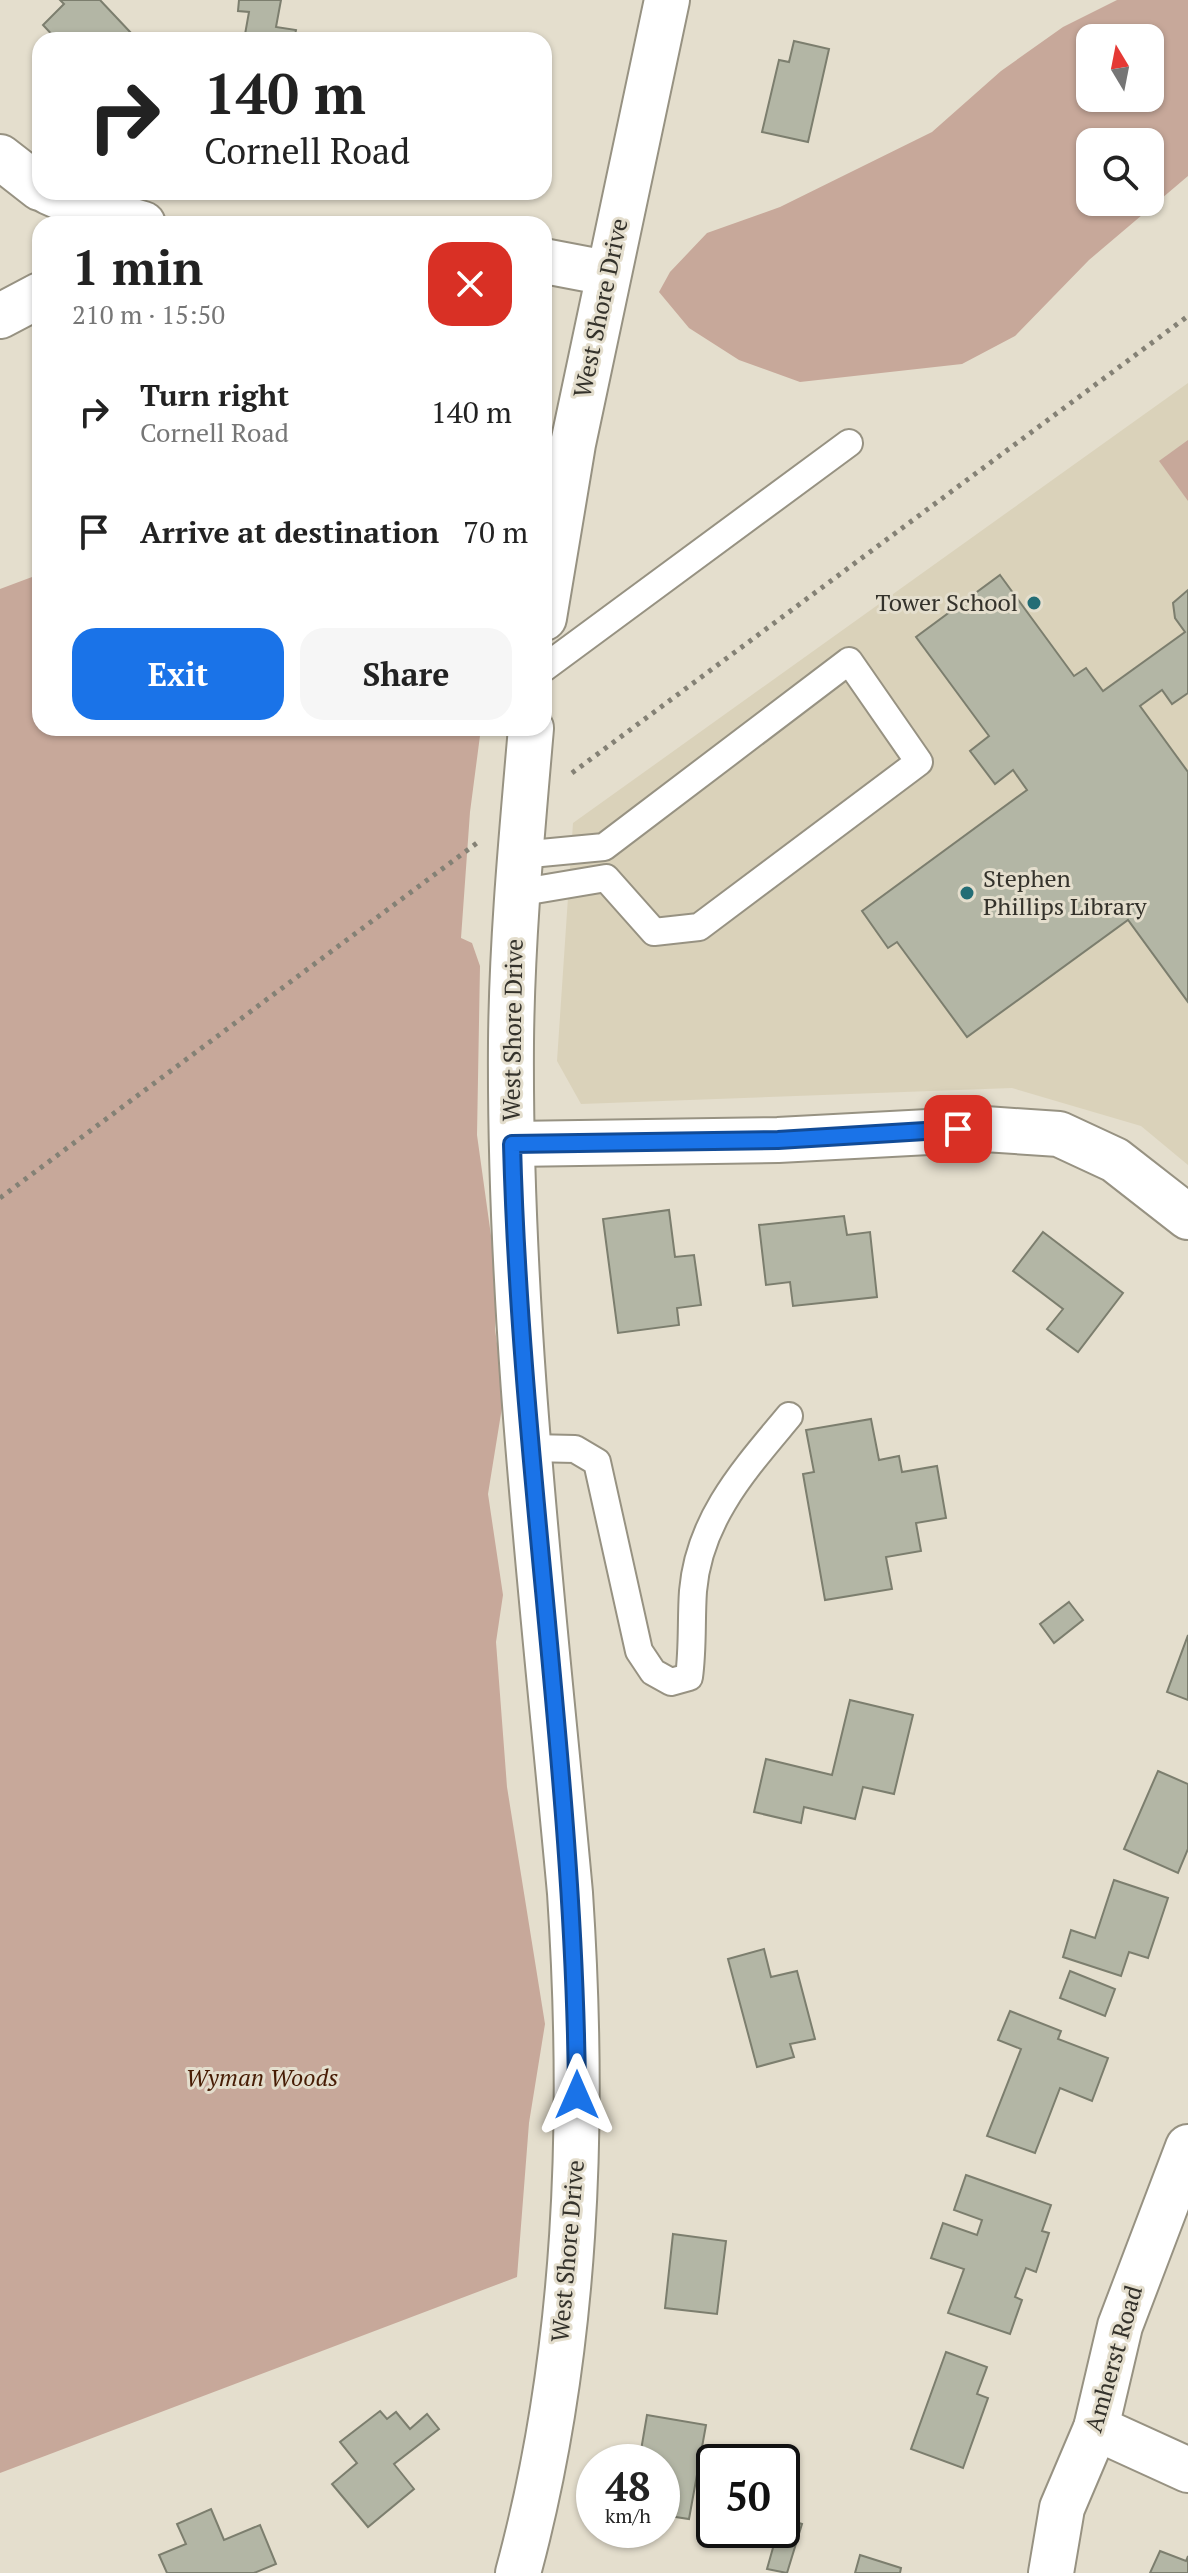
<!DOCTYPE html>
<html lang="en">
<head>
<meta charset="utf-8">
<style>
	:root { --surface:#fff; --page:#f6f6f6; --text:#222; --muted:#767676; --accent:#1a73e8 }
	body { margin:0; font-family:"PT Serif",serif; background:var(--page); color:var(--text); height:100vh; display:flex; flex-direction:column; font-size:30px; white-space:nowrap }
	* { box-sizing:border-box; margin:0 }
	p { font-size:26px; color:var(--muted) }
	.icon { flex:none; width:44px; height:44px; fill:none; stroke:currentColor; stroke-width:2; stroke-linecap:round; stroke-linejoin:round }
	.map { position:relative; flex:1; overflow:hidden }
	.drawer { position:absolute; left:32px; top:216px; width:520px; height:520px; display:flex; flex-direction:column; background:var(--surface); border-radius:24px; box-shadow:0 2px 6px #0004 }
	.drawer>* { flex:none }
	.banner { position:absolute; left:32px; top:32px; width:520px; height:168px; border-radius:24px; box-shadow:0 2px 6px #0004; background:#fff; color:var(--text); overflow:hidden }
	.needle { width:52px; rotate:350deg }
	.tools { position:absolute; left:1076px; top:24px; display:grid; gap:16px }
	.tools a { display:grid; place-items:center; width:88px; height:88px; border-radius:16px; background:var(--surface); box-shadow:0 2px 6px #0004; font-size:40px }
	.speed { position:absolute; left:576px; top:2444px; display:flex; gap:16px; font-size:40px; font-weight:700; text-align:center }
	.speed>* { display:grid; place-content:center; width:104px; height:104px; border-radius:50%; background:var(--surface); box-shadow:0 2px 6px #0004; line-height:1 }
	.speed small { font-size:20px; font-weight:400 }
	.speed .limit { border:4px solid #111; border-radius:12px; background:#fff; color:#111 }
	.pin { position:absolute; display:grid; place-items:center; width:68px; height:68px; color:#fff; margin:-34px; border-radius:16px; box-shadow:0 4px 12px #0006 }
	.me { position:absolute; width:88px; margin:-44px; rotate:0deg; stroke-linejoin:round; filter:drop-shadow(0 0 6px #0008) }
	.turn { display:flex; align-items:center; gap:28px; height:168px; padding:0 40px; font-size:36px }
	.turn .icon { width:104px; height:104px; stroke-width:2.5 }
	.turn b { display:block; font-size:56px; line-height:68px }
	.round { display:grid; place-items:center; flex:none; width:84px; height:84px; border-radius:24px; background:var(--page) }
	.headline { display:flex; align-items:center; justify-content:space-between; height:136px; padding:0 40px }
	h1 { font-size:48px; font-weight:800; line-height:60px }
	.cta { display:flex; gap:16px; margin-top:auto; padding:16px 40px }
	.cta a { flex:1; height:92px; border-radius:24px; background:var(--accent); color:#fff; font-size:32px; font-weight:800; line-height:92px; text-align:center }
	.cta a+a { background:var(--page); color:var(--text) }
	ul { padding:0; list-style:none }
	li { display:flex; align-items:center; gap:24px; height:120px; padding:0 40px }
	li div { flex:1 }
	li b { display:block; font-size:30px }
	li em { font-style:normal }
	.map>svg:first-child { display:block }
	.built { fill:#dad2ba }
	.green { fill:#c7a89a; fill-rule:evenodd }
	.building { fill:#b3b6a5; stroke:#7c7e6e; stroke-width:2 }
	.lines { fill:none; stroke-linecap:round; stroke-linejoin:round }
	.service-casing { stroke:#979282; stroke-width:30 }
	.minor-casing { stroke:#979282; stroke-width:48 }
	.secondary-casing { stroke:#979282; stroke-width:48 }
	.path { stroke:#848175; stroke-width:5; stroke-dasharray:4 6; stroke-linecap:butt }
	.service { stroke:#fff; stroke-width:26 }
	.minor { stroke:#fff; stroke-width:44 }
	.secondary { stroke:#fff; stroke-width:44 }
	.route-casing { stroke:#114b97; stroke-width:20 }
	.route { stroke:#1a73e8; stroke-width:14 }
	.poi-dot { fill:#236d75; stroke:#e4decd; stroke-width:3 }
	.labels { text-anchor:middle; stroke-width:6; stroke-linejoin:round; paint-order:stroke }
	.street-label { font-size:24px; fill:#34322b; stroke:#e4decd }
	.poi-label { font-size:24px; fill:#34322b; stroke:#e4decd; text-anchor:end }
	.park-label { font-size:24px; font-style:italic; fill:#471c04; stroke:#e4decd }
</style>
</head>
<body>
<div class="map">
<svg width="1188" height="2573" viewBox="0 0 1188 2573">
	<rect width="100%" height="100%" fill="#e4decd"/>
	<polygon class="built" points="1188,383 1188,1165 1141,1126 1012,1088 581,1104 557,1061 573,823"/>
	<g class="green">
		<path d="M1117,0H1188V176L1089,260L1015,336L962,364L800,382L739,360L689,328L659,292L670,272L707,233L780,207L932,132L1001,71L1063,27ZM1150,38V98H1090V38ZM1150,142V202H1090V142Z"/>
		<polygon points="1188,440 1188,501 1159,461"/>
		<polygon points="40,574 40,728 481,728 470,812 461,938 472,943 480,966 477,1135 498,1286 495,1329 504,1395 488,1494 503,1595 496,1642 507,1787 545,2024 529,2123 517,2277 0,2473 0,589"/>
	</g>
	<g class="building">
		<polygon points="60,0 100,0 132,34 125,40 57,40 43,25 64,4"/>
		<polygon points="239,0 281,0 276,27 296,30 294,40 244,40 249,12 238,11"/>
		<polygon points="794,41 829,49 808,142 762,132 779,60 789,62"/>
		<polygon points="1000,575 1074,676 1086,668 1103,691 1185,632 1175,618 1173,603 1188,590 1188,693 1172,704 1162,690 1140,706 1188,772 1188,1002 1128,920 967,1037 897,942 888,948 862,911 1027,790 1013,770 995,784 970,751 989,736 916,637"/>
		<polygon points="669,1210 675,1257 694,1255 701,1305 677,1308 679,1325 618,1333 603,1219"/>
		<polygon points="844,1216 847,1235 870,1232 877,1297 793,1306 790,1282 766,1285 759,1225"/>
		<polygon points="1043,1232 1123,1293 1078,1352 1047,1329 1063,1309 1013,1271"/>
		<polygon points="871,1419 879,1460 899,1456 902,1472 937,1466 946,1518 916,1523 921,1551 886,1557 892,1589 825,1600 803,1474 814,1472 806,1430"/>
		<polygon points="1069,1602 1083,1620 1054,1643 1040,1624"/>
		<polygon points="1188,1635 1188,1700 1167,1692"/>
		<polygon points="850,1700 913,1715 894,1794 863,1787 855,1819 804,1807 801,1823 754,1812 766,1759 832,1775"/>
		<polygon points="1158,1771 1188,1784 1188,1849 1178,1873 1124,1849"/>
		<polygon points="1114,1880 1168,1898 1148,1958 1129,1952 1121,1976 1063,1957 1071,1930 1095,1938"/>
		<polygon points="764,1949 771,1977 797,1971 815,2039 790,2044 794,2057 757,2067 728,1959"/>
		<polygon points="1070,1971 1115,1989 1105,2016 1060,1998"/>
		<polygon points="1010,2011 1061,2031 1058,2039 1108,2058 1092,2101 1060,2088 1035,2153 987,2136 1021,2049 998,2040"/>
		<polygon points="966,2175 1051,2205 1042,2231 1049,2233 1036,2272 1026,2268 1015,2297 1022,2300 1010,2334 948,2313 964,2269 931,2258 943,2223 977,2235 982,2220 954,2210"/>
		<polygon points="673,2234 726,2241 717,2314 665,2308"/>
		<polygon points="946,2352 987,2367 977,2394 988,2398 963,2468 911,2449"/>
		<polygon points="380,2411 387,2419 396,2412 410,2429 427,2414 439,2429 394,2464 414,2489 368,2527 332,2484 357,2463 340,2442"/>
		<polygon points="647,2415 706,2425 689,2519 662,2515 662,2462 639,2462"/>
		<polygon points="211,2509 224,2540 260,2525 276,2564 254,2573 167,2573 159,2555 186,2544 177,2524"/>
		<polygon points="782,2518 802,2524 787,2573 767,2569 778,2530 782,2530"/>
		<polygon points="1160,2551 1186,2561 1188,2556 1188,2573 1150,2573"/>
		<polygon points="860,2555 901,2568 900,2573 855,2573"/>
	</g>
	<g class="lines">
		<defs>
			<g id="service">
				<polyline points="544,668 849,443"/>
				<polyline points="517,893 606,878 654,932 699,927 919,762 849,661 604,847 520,855"/>
				<path d="M531,1448L575,1449L597,1462L639,1651L653,1672L671,1682L689,1677C693,1648 691,1620 693,1591C699,1519 745,1469 789,1416"/>
			</g>
			<g id="minor">
				<polyline points="0,157 40,188"/>
				<polyline points="49,192 81,206 143,224"/>
				<polyline points="544,261 607,273"/>
				<polyline points="0,316 40,295"/>
				<polyline points="512,1144 778,1140 985,1129 1059,1134 1115,1160 1188,1217"/>
				<polyline points="1096,2428 1188,2470"/>
				<polyline points="1051,2573 1062,2508 1096,2428 1120,2326 1188,2147"/>
			</g>
			<g id="secondary">
				<polyline points="544,618 573,444 667,0"/>
				<path d="M518,2573C578,2352 585,2119 570,1893C544,1610 509,1326 511,1042C512,937 522,833 531,728"/>
			</g>
		</defs>
		<use href="#service" class="service-casing"/>
		<use href="#minor" class="minor-casing"/>
		<use href="#secondary" class="secondary-casing"/>
		<g class="path">
			<polyline points="572,773 1188,316"/>
			<polyline points="0,1198 477,843"/>
		</g>
		<use href="#service" class="service"/>
		<use href="#minor" class="minor"/>
		<use href="#secondary" class="secondary"/>
	</g>
	<g class="lines">
		<defs>
			<path id="route" d="M577,2095C575,1777 520,1462 512,1144L778,1140L958,1129"/>
		</defs>
		<use href="#route" class="route-casing"/>
		<use href="#route" class="route"/>
	</g>
	<g class="poi-dot">
		<circle cx="1034" cy="603" r="8"/>
		<circle cx="967" cy="893" r="8"/>
	</g>
	<g class="labels">
		<g class="street-label">
			<text transform="translate(601 308) rotate(-78)" y="8">West Shore Drive</text>
			<text transform="translate(513 1030) rotate(-89)" y="8">West Shore Drive</text>
			<text transform="translate(568 2251) rotate(-85)" y="8">West Shore Drive</text>
			<text transform="translate(1114 2359) rotate(-74)" y="8">Amherst Road</text>
		</g>
		<g class="poi-label">
			<text x="1018" y="611">Tower School</text>
			<text x="983" y="887" text-anchor="start">Stephen<tspan x="983" dy="28">Phillips Library</tspan></text>
		</g>
		<g class="park-label">
			<text x="262" y="2086">Wyman Woods</text>
		</g>
	</g>
</svg>
<div class="tools">
<a><svg class="needle" viewBox="-14 -14 28 28"><path d="M0-13l5 13h-10z" fill="#e53935"/><path d="M0 13l5-13h-10z" fill="#767676"/></svg></a>
<a><svg class="icon" aria-label="search" viewBox="0 0 24 24"><circle cx="10" cy="10" r="6"/><path d="M15 15l6 6"/></svg></a>
</div>
<div class="speed"><div>48<small>km/h</small></div><div class="limit">50</div></div>
<div class="pin" style="left:958px;top:1129px;background:#d93025"><svg class="icon" aria-label="arrive" viewBox="0 0 24 24"><path d="M6 21V4h12l-3 4 3 4H6"/></svg></div>
<svg class="me" style="left:577px;top:2095px" viewBox="-20 -20 40 40"><path d="M0-17L14 15 0 8-14 15z" fill="#1a73e8" stroke="#fff" stroke-width="4"/></svg>
<div class="banner">
<div class="turn"><svg class="icon" aria-label="right" viewBox="0 0 24 24"><path d="M7 20v-9h11M14 6l5 5-5 5"/></svg><div><b>140 m</b>Cornell Road</div></div>
</div>
<section class="drawer">
<div class="headline"><div><h1>1 min</h1><p>210 m · 15:50</p></div><a class="round" style="background:#d93025;color:#fff"><svg class="icon" aria-label="close" viewBox="0 0 24 24"><path d="M6 6l12 12M18 6L6 18"/></svg></a></div>
<ul>
<li><svg class="icon" aria-label="right" viewBox="0 0 24 24"><path d="M7 20v-9h11M14 6l5 5-5 5"/></svg><div><b>Turn right</b><p>Cornell Road</p></div><em>140 m</em></li>
<li><svg class="icon" aria-label="arrive" viewBox="0 0 24 24"><path d="M6 21V4h12l-3 4 3 4H6"/></svg><div><b>Arrive at destination</b></div><em>70 m</em></li>
</ul>
<div class="cta"><a>Exit</a><a>Share</a></div>
</section>
</div>
</body>
</html>
